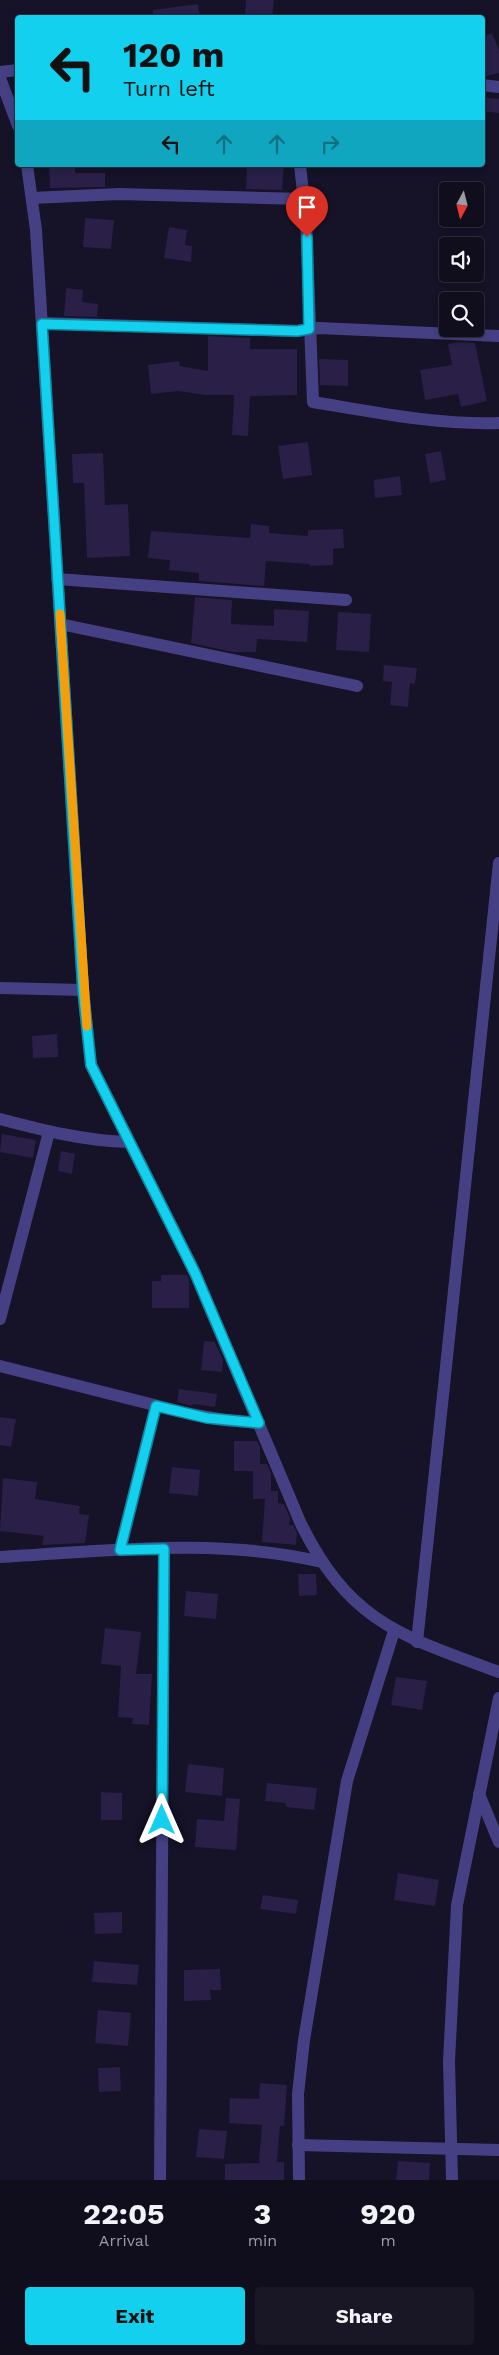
<!DOCTYPE html>
<html lang="en">
<head>
<meta charset="utf-8">
<style>
	:root { --surface:#100e1d; --page:#191726; --text:#f1f3f6; --muted:#9c9ca4; --line:#302e3b; --accent:#14d0ef }
	body { margin:0; font-family:"Work Sans",sans-serif; background:var(--page); color:var(--text); height:100vh; display:flex; flex-direction:column; font-size:19px; white-space:nowrap }
	* { box-sizing:border-box; margin:0 }
	p { font-size:16px; color:var(--muted) }
	.icon { flex:none; width:28px; height:28px; fill:none; stroke:currentColor; stroke-width:2; stroke-linecap:round; stroke-linejoin:round }
	.map { position:relative; height:2180px; overflow:hidden }
	.side { display:flex; flex-direction:column; background:var(--surface); flex:1 }
	.side>* { flex:none }
	.top-card { position:absolute; left:15px; top:15px; width:470px; height:152px; border-radius:5px; box-shadow:0 2px 8px #0003,0 0 0 1px var(--line); background:#14d0ef; color:#111; overflow:hidden }
	.needle { width:32px; rotate:187deg }
	.fabs { position:absolute; left:439px; top:182px; display:grid; gap:10px }
	.fabs a { display:grid; place-items:center; width:45px; height:45px; border-radius:5px; background:var(--surface); box-shadow:0 2px 8px #0003,0 0 0 1px var(--line); font-size:25px }
	.pin { position:absolute; display:grid; place-items:center; width:42px; height:42px; color:#fff; margin:-51px -21px; border-radius:50% 50% 50% 0; rotate:-45deg; box-shadow:0 0 5px #0007 }
	.pin .icon { rotate:45deg }
	.me { position:absolute; width:55px; margin:-28px; rotate:0deg; stroke-linejoin:round; filter:drop-shadow(0 0 4px #0008) }
	.turn { display:flex; align-items:center; gap:18px; height:105px; padding:0 25px; font-size:22px }
	.turn .icon { width:65px; height:65px; stroke-width:2.5 }
	.turn b { display:block; font-size:35px; line-height:42px }
	.lanes { display:flex; align-items:center; height:48px; padding:0 25px; background:#0003; justify-content:center; gap:25px; direction:ltr }
	.lanes .off { opacity:.35 }
	.eta { display:flex; justify-content:space-evenly; align-items:center; height:85px; text-align:center }
	.eta b { font-size:30px; font-weight:700; line-height:35px }
	.cta { display:flex; gap:10px; margin-top:auto; padding:10px 25px }
	.cta a { flex:1; height:58px; border-radius:5px; background:var(--accent); color:#111; font-size:20px; font-weight:700; line-height:58px; text-align:center }
	.cta a+a { background:var(--page); color:var(--text) }
	.map>svg:first-child { display:block }
	.building { fill:#291f47 }
	.lines { fill:none; stroke-linecap:round; stroke-linejoin:round }
	.minor { stroke:#454083; stroke-width:12 }
	.route-casing { stroke:#0d879b; stroke-width:12 }
	.route { stroke:#14d0ef; stroke-width:9 }
	.slow { stroke:#f59e0b; stroke-width:9 }
</style>
</head>
<body>
<div class="map">
<svg width="499" height="2180" viewBox="0 0 499 2180">
	<rect width="100%" height="100%" fill="#161227"/>
	<g class="building">
		<polygon points="246,0 274,0 272,18 245,18"/>
		<polygon points="198,4 200,18 153,18 153,10"/>
		<polygon points="492,33 499,50 499,73 482,77 482,37"/>
		<polygon points="482,97 499,99 499,113 482,111"/>
		<polygon points="49,165 75,165 75,173 105,173 105,187 50,188"/>
		<polygon points="247,165 284,165 282,190 246,189"/>
		<polygon points="85,218 114,220 111,249 83,247"/>
		<polygon points="169,227 187,230 185,245 192,246 191,262 164,258"/>
		<polygon points="66,288 83,290 82,302 98,304 97,317 64,316"/>
		<polygon points="208,336 250,338 250,349 297,349 297,395 250,396 248,436 232,435 234,395 205,395 178,391 151,394 148,365 179,361 180,366 208,371"/>
		<polygon points="458,342 475,343 487,401 461,407 458,394 425,400 420,370 452,365 448,344"/>
		<polygon points="319,359 348,360 348,386 320,385"/>
		<polygon points="308,442 312,475 283,479 278,446"/>
		<polygon points="441,451 446,480 430,483 425,454"/>
		<polygon points="103,453 105,505 128,504 130,556 87,558 84,483 73,483 72,454"/>
		<polygon points="400,476 402,495 375,498 374,480"/>
		<polygon points="251,524 269,526 269,533 308,536 308,530 343,529 344,548 333,549 333,565 310,566 309,564 266,561 264,586 199,581 199,573 169,570 170,560 148,558 151,531 250,538"/>
		<polygon points="195,597 232,600 231,624 274,626 274,609 309,611 307,642 257,639 256,652 232,652 191,643"/>
		<polygon points="338,612 371,614 369,652 336,650"/>
		<polygon points="384,665 417,668 415,684 410,683 408,707 390,705 392,682 383,681"/>
		<polygon points="57,1034 58,1057 33,1058 32,1036"/>
		<polygon points="2,1134 36,1140 33,1158 0,1152"/>
		<polygon points="61,1151 75,1154 72,1174 58,1171"/>
		<polygon points="161,1275 187,1275 189,1279 189,1308 152,1308 152,1281 161,1281"/>
		<polygon points="204,1341 215,1342 223,1360 222,1372 201,1370"/>
		<polygon points="179,1389 217,1394 215,1407 193,1404 192,1406 177,1402"/>
		<polygon points="0,1417 16,1419 11,1447 0,1445"/>
		<polygon points="234,1441 257,1441 260,1447 260,1464 267,1464 271,1473 271,1491 278,1491 278,1503 284,1504 290,1518 289,1525 293,1525 297,1533 296,1545 262,1542 265,1499 253,1499 253,1471 234,1471"/>
		<polygon points="172,1467 200,1470 198,1496 169,1493"/>
		<polygon points="3,1478 37,1482 35,1499 80,1506 79,1514 89,1515 85,1543 42,1545 44,1536 0,1531"/>
		<polygon points="298,1574 316,1574 317,1595 299,1596"/>
		<polygon points="186,1591 218,1594 216,1619 184,1616"/>
		<polygon points="105,1628 141,1632 136,1674 152,1674 149,1725 132,1724 133,1718 118,1717 121,1666 101,1664"/>
		<polygon points="396,1677 427,1681 422,1710 391,1705"/>
		<polygon points="188,1764 224,1768 222,1796 185,1792"/>
		<polygon points="267,1783 317,1788 314,1810 286,1807 286,1803 265,1801"/>
		<polygon points="101,1792 122,1793 122,1820 101,1820"/>
		<polygon points="226,1798 240,1799 236,1850 195,1847 197,1819 224,1821"/>
		<polygon points="398,1873 439,1880 435,1906 394,1900"/>
		<polygon points="263,1895 298,1900 296,1914 260,1909"/>
		<polygon points="122,1912 122,1933 95,1934 94,1913"/>
		<polygon points="94,1961 139,1965 137,1985 92,1982"/>
		<polygon points="220,1969 221,1990 210,1990 211,2000 184,2001 184,1970"/>
		<polygon points="98,2010 131,2013 128,2046 95,2043"/>
		<polygon points="120,2067 121,2091 99,2092 98,2068"/>
		<polygon points="260,2083 287,2085 284,2126 280,2126 277,2162 284,2162 284,2180 225,2180 225,2164 259,2163 262,2125 229,2123 230,2098 259,2099"/>
		<polygon points="199,2129 227,2131 224,2159 196,2157"/>
		<polygon points="398,2161 430,2163 429,2180 396,2180"/>
	</g>
	<g class="lines">
		<g class="minor">
			<polyline points="0,72 18,70"/>
			<polyline points="0,78 18,126"/>
			<polyline points="482,85 499,87"/>
			<path d="M27,165L36,230L83,990L91,1065L195,1273L301,1524C350,1623 402,1636 499,1672"/>
			<path d="M300,165L306,220L313,402C374,412 436,425 499,423"/>
			<polyline points="32,198 119,194 304,199"/>
			<polyline points="42,323 297,331 319,328 499,336"/>
			<polyline points="57,579 346,600"/>
			<polyline points="60,624 357,686"/>
			<polyline points="0,988 83,990"/>
			<path d="M0,1119C42,1130 85,1141 128,1142"/>
			<polyline points="0,1319 49,1132"/>
			<polyline points="0,1366 190,1414 224,1420 259,1423"/>
			<polyline points="120,1550 156,1406"/>
			<path d="M0,1557C107,1551 217,1537 322,1562"/>
			<polyline points="417,1642 499,863"/>
			<polyline points="479,1794 499,1842"/>
			<polyline points="298,2145 499,2150"/>
			<polyline points="160,2180 164,1549"/>
			<polyline points="299,2180 298,2094 304,2040 347,1781 394,1631"/>
			<polyline points="452,2180 449,2061 457,1905 499,1698"/>
		</g>
	</g>
	<g class="lines">
		<defs>
			<polyline id="route" points="162,1820 164,1549 120,1550 156,1406 207,1418 259,1423 195,1273 91,1065 83,990 42,324 297,331 309,329 307,237"/>
		</defs>
		<use href="#route" class="route-casing"/>
		<use href="#route" class="route"/>
		<polyline class="slow" points="60,614 87,1026"/>
	</g>
</svg>
<div class="fabs">
<a><svg class="needle" viewBox="-14 -14 28 28"><path d="M0-13l5 13h-10z" fill="#e53935"/><path d="M0 13l5-13h-10z" fill="#9c9ca4"/></svg></a>
<a><svg class="icon" aria-label="sound" viewBox="0 0 24 24"><path d="M4 9h4l5-4v14l-5-4H4zM17 9q2 3 0 6"/></svg></a>
<a><svg class="icon" aria-label="search" viewBox="0 0 24 24"><circle cx="10" cy="10" r="6"/><path d="M15 15l6 6"/></svg></a>
</div>
<div class="pin" style="left:307px;top:237px;background:#d93025"><svg class="icon" aria-label="arrive" viewBox="0 0 24 24"><path d="M6 21V4h12l-3 4 3 4H6"/></svg></div>
<svg class="me" style="left:162px;top:1820px" viewBox="-20 -20 40 40"><path d="M0-17L14 15 0 8-14 15z" fill="#14d0ef" stroke="#fff" stroke-width="4"/></svg>
<div class="top-card">
<div class="turn"><svg class="icon" aria-label="left" viewBox="0 0 24 24"><path d="M17 20v-9H6M10 6l-5 5 5 5"/></svg><div><b>120 m</b>Turn left</div></div>
<div class="lanes"><svg class="icon" aria-label="left" viewBox="0 0 24 24"><path d="M17 20v-9H6M10 6l-5 5 5 5"/></svg><svg class="icon off" aria-label="ahead" viewBox="0 0 24 24"><path d="M12 20V5M6 11l6-6 6 6"/></svg><svg class="icon off" aria-label="ahead" viewBox="0 0 24 24"><path d="M12 20V5M6 11l6-6 6 6"/></svg><svg class="icon off" aria-label="right" viewBox="0 0 24 24"><path d="M7 20v-9h11M14 6l5 5-5 5"/></svg></div>
</div>
</div>
<section class="side">
<div class="eta">
<div><b>22:05</b><p>Arrival</p></div>
<div><b>3</b><p>min</p></div>
<div><b>920</b><p>m</p></div>
</div>
<div class="cta"><a>Exit</a><a>Share</a></div>
</section>
</body>
</html>
